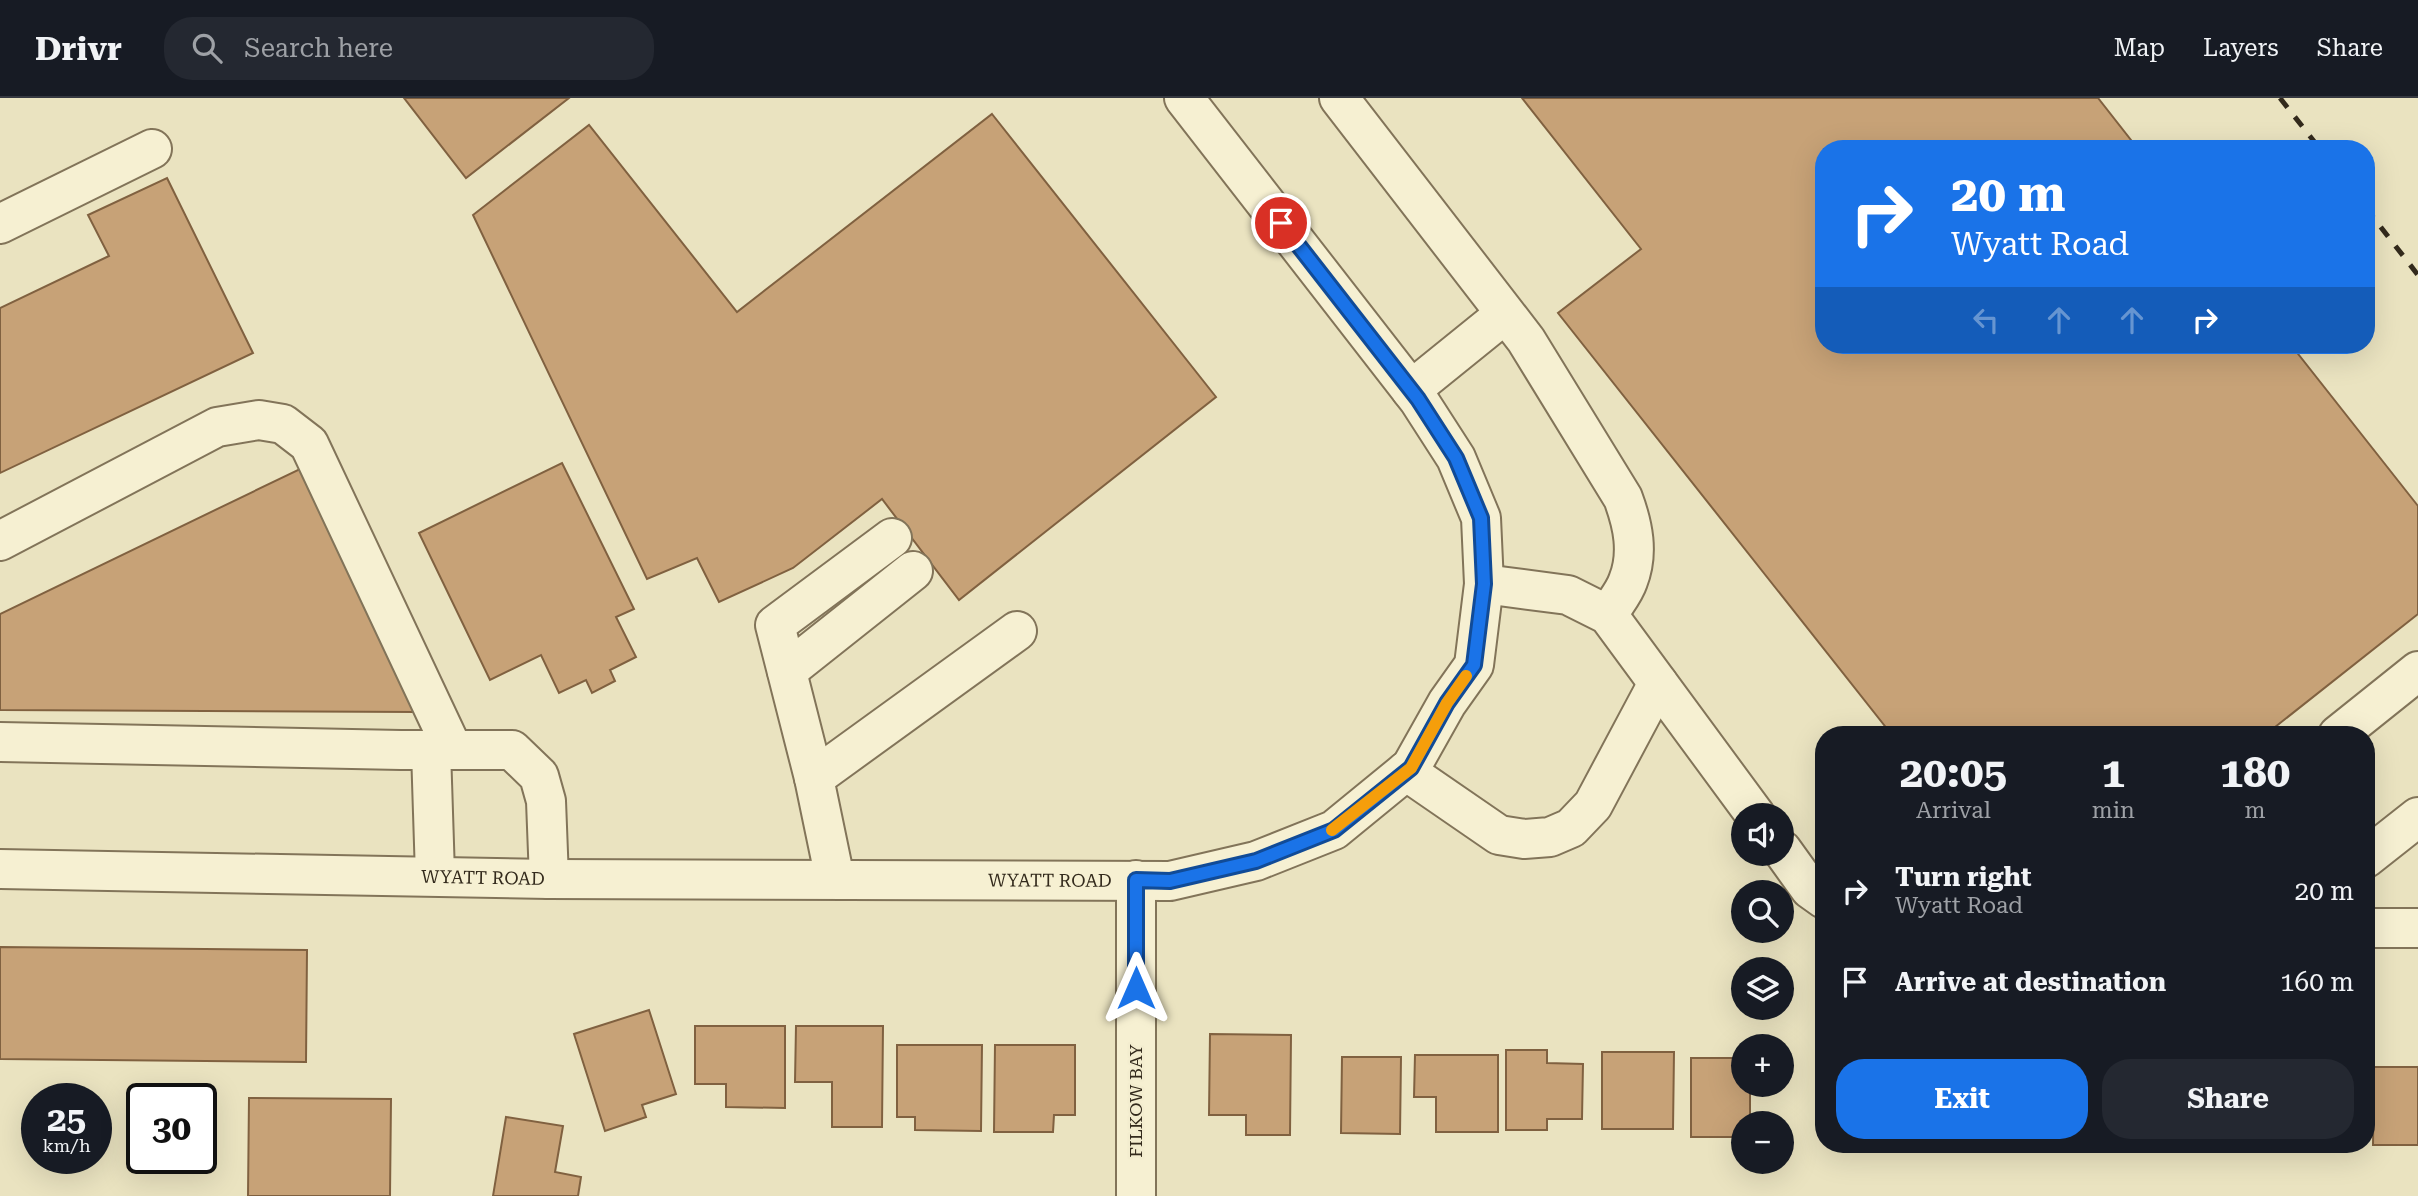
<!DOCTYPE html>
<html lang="en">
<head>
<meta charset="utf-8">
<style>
	:root { --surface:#171b24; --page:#242831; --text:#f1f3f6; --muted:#9ea1a6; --line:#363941; --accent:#1a73e8 }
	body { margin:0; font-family:"Roboto Serif",serif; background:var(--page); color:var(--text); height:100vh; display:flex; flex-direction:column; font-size:26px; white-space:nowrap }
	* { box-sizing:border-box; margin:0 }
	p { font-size:23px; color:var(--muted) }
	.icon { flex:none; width:38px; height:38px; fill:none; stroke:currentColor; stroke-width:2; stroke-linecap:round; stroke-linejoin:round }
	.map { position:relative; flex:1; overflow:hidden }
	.panel { position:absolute; left:1815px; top:628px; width:560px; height:427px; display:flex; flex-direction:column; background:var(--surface); border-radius:28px; box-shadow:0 7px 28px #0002 }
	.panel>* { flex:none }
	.top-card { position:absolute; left:1815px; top:42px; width:560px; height:214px; border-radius:28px; box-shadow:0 7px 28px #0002; background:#1a73e8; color:#fff; overflow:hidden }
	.controls { position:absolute; left:1731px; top:705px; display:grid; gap:14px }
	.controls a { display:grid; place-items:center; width:63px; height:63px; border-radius:50%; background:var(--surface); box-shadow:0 7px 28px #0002; font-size:35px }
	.speed { position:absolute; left:21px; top:985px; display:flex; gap:14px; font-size:35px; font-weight:700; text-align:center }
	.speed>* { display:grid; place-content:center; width:91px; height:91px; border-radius:50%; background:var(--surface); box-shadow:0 7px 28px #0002; line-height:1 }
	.speed small { font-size:18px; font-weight:400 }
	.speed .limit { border:4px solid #111; border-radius:10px; background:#fff; color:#111 }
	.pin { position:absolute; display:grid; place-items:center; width:60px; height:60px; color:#fff; margin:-30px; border:4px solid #fff; border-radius:50%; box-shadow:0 2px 7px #0007 }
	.me { position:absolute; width:77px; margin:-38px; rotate:0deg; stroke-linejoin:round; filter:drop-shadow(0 0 5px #0008) }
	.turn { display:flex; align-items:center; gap:24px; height:147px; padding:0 21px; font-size:32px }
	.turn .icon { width:91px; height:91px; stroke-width:2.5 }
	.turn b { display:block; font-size:49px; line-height:60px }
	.lanes { display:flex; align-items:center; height:66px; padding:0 21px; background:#0003; justify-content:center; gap:35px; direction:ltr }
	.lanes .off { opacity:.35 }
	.eta { display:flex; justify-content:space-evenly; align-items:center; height:119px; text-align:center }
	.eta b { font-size:42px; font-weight:700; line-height:49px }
	.primary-button { display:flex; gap:14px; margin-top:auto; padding:14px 21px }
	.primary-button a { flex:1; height:80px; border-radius:28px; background:var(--accent); color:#fff; font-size:28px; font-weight:700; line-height:80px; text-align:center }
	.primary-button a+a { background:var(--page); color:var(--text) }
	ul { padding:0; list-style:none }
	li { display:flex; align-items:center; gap:21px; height:91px; padding:0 21px }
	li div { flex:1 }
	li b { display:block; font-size:26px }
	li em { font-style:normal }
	header { display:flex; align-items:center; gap:42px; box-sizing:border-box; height:98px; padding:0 35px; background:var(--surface); border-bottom:2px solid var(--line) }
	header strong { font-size:33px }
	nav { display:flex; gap:38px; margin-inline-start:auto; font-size:24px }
	.search { width:490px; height:63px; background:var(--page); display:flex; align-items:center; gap:18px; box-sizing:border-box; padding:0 24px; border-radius:28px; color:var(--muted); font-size:26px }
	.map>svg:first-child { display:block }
	.building { fill:#c7a277; stroke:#806140; stroke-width:2 }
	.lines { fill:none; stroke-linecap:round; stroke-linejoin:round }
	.minor-casing { stroke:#827459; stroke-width:42 }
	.minor { stroke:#f6f0d2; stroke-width:38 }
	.rail { stroke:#332a1c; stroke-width:5; stroke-dasharray:12 12; stroke-linecap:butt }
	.route-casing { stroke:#114b97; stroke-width:18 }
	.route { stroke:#1a73e8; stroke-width:12 }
	.slow { stroke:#f59e0b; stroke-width:12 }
	.labels { text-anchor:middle; stroke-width:5; stroke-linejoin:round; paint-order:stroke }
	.street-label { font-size:18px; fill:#332a1c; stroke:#f3edcf }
</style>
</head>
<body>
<header>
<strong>Drivr</strong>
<div class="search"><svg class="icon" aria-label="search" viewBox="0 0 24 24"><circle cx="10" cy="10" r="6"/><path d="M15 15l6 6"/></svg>Search here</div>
<nav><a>Map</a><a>Layers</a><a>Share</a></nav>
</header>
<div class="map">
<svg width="2418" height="1098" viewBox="0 0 2418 1098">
	<rect width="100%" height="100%" fill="#eae3c0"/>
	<g class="building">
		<polygon points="404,0 569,0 466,80"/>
		<polygon points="1522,0 2098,0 2138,51 1824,51 1824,247 2291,247 2418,408 2418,516 2265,637 1892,637 1558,215 1641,151"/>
		<polygon points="992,16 1216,299 959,502 882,401 793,470 719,504 697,460 647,481 473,117 589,27 737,214"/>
		<polygon points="167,80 253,255 0,375 0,210 109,158 88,117"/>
		<polygon points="562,365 634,511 616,519 636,559 610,572 615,583 592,595 586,582 559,595 541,557 490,582 419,435"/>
		<polygon points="300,371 416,614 0,612 0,516"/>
		<polygon points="0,849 307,852 306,964 0,961"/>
		<polygon points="649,912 676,996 642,1007 646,1019 605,1033 574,936"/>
		<polygon points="695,928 785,928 785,1010 726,1009 726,986 695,986"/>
		<polygon points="796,928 883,928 882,1029 832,1029 832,984 795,984"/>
		<polygon points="1210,936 1291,937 1290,1037 1246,1037 1246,1017 1209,1017"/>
		<polygon points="897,947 982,947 981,1033 915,1032 915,1019 897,1019"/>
		<polygon points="995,947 1075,947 1075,1017 1054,1017 1053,1034 994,1034"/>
		<polygon points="1506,952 1547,952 1547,965 1583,966 1582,1021 1547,1021 1547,1032 1506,1032"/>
		<polygon points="1602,954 1674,954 1673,1031 1602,1031"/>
		<rect x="1817" y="954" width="7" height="79"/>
		<polygon points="1415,957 1498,957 1498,1034 1436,1034 1436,999 1414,999"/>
		<polygon points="1342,959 1401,959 1400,1036 1341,1035"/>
		<polygon points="1691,960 1743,960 1743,987 1750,987 1750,1026 1743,1026 1743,1039 1691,1039"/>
		<polygon points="2374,969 2418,969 2418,1047 2373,1047"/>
		<polygon points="249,1000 391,1001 390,1098 248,1098"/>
		<polygon points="506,1019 563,1028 555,1074 581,1079 578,1098 493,1098"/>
	</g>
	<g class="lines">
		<defs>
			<g id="minor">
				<path d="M1339,0L1526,242L1623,400C1633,427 1639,455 1628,483C1624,495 1614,506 1608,517"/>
				<polyline points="0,126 152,51"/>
				<polyline points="1411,292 1505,216"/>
				<polyline points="0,443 217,329 259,322 283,326 309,346 453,652"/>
				<polyline points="1484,486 1568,497 1608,517 1756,718"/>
				<polyline points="787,573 913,473"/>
				<polyline points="2338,637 2418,573"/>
				<polyline points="0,644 401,652 512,652 539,678 546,703 549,781"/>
				<polyline points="431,652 435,777"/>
				<polyline points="1406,673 1499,737 1524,741 1550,739 1571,730 1593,707 1658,585"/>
				<polyline points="814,680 775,527 892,440"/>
				<polyline points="1782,752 1810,791 1824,801"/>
				<polyline points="2366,760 2418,719"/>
				<path id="s1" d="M0,771L549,781L1170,783L1256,763L1334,732L1411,669L1447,605L1474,567L1484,486L1481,420L1456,360L1418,301L1184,0"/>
				<polyline points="835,781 814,680 1017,533"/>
				<polyline points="1136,782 1136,1098"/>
				<polyline points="2366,830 2418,830"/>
			</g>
		</defs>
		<use href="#minor" class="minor-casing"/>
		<use href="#minor" class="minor"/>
		<g class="rail">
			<polyline points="2280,0 2320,51"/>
			<polyline points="2366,110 2418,177"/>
		</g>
	</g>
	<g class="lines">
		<defs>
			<polyline id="route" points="1136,890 1136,782 1170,783 1256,763 1334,732 1411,670 1447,605 1474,567 1484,486 1481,420 1456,360 1418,301 1281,125"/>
		</defs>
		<use href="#route" class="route-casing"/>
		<use href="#route" class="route"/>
		<polyline class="slow" points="1332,732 1411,670 1447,605 1466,578"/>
	</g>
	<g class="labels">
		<g class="street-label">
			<text dy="6" stroke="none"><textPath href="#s1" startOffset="483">WYATT ROAD</textPath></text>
			<text dy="6" stroke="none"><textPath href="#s1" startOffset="1050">WYATT ROAD</textPath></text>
			<text transform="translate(1136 1003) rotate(-90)" y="6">FILKOW BAY</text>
		</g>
	</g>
</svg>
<div class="controls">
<a><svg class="icon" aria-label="sound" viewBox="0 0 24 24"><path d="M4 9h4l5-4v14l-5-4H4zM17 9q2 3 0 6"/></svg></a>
<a><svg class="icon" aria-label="search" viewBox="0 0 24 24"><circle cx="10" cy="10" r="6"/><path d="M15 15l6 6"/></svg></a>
<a><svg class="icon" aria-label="layers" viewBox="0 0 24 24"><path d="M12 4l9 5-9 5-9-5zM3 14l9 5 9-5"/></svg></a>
<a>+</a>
<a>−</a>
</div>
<div class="speed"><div>25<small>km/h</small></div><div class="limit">30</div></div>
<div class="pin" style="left:1281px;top:125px;background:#d93025"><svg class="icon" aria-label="arrive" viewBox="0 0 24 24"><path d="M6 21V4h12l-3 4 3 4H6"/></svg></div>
<svg class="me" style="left:1136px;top:890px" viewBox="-20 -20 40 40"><path d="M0-17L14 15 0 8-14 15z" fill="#1a73e8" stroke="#fff" stroke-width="4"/></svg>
<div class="top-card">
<div class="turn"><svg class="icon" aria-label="right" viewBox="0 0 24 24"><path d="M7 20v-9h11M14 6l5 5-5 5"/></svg><div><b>20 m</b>Wyatt Road</div></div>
<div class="lanes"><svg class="icon off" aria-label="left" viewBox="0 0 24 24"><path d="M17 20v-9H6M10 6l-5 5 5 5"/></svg><svg class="icon off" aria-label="ahead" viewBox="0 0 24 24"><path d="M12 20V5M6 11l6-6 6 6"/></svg><svg class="icon off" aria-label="ahead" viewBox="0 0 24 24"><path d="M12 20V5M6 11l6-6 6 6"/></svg><svg class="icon" aria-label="right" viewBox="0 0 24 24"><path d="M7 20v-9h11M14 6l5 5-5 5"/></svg></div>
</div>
<section class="panel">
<div class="eta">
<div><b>20:05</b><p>Arrival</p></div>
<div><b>1</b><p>min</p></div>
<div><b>180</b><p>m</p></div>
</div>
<ul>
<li><svg class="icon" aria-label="right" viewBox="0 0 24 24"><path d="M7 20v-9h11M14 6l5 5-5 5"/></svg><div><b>Turn right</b><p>Wyatt Road</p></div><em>20 m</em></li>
<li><svg class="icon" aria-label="arrive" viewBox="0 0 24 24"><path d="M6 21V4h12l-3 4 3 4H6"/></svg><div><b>Arrive at destination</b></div><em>160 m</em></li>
</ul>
<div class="primary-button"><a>Exit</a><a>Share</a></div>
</section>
</div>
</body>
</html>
